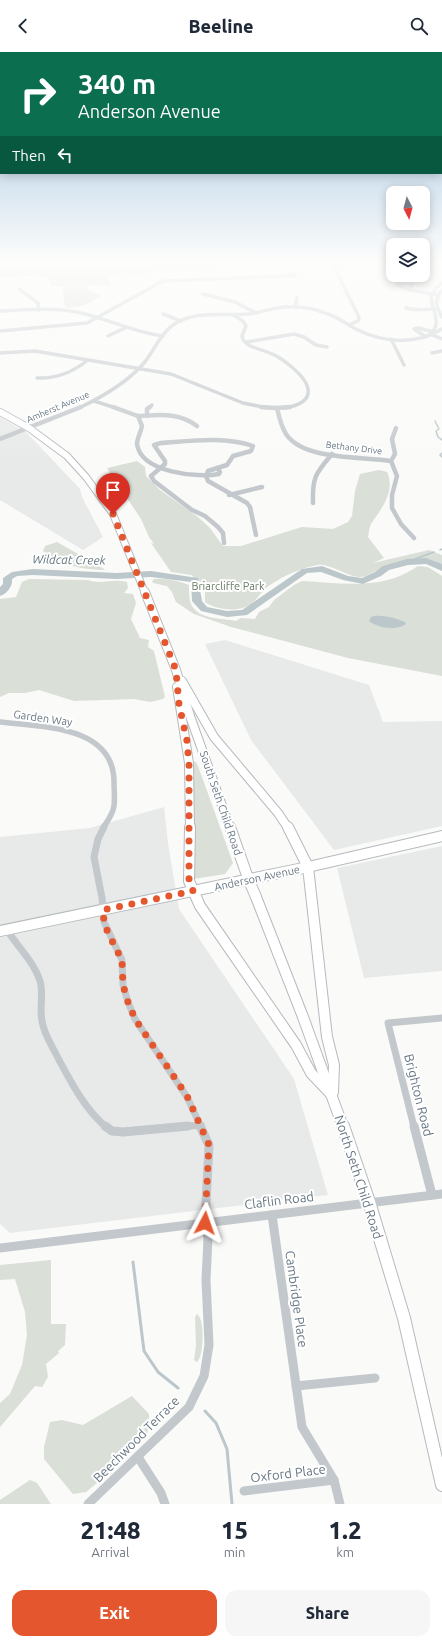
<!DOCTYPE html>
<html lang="en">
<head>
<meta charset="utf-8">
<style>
	:root { --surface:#fff; --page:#f6f6f7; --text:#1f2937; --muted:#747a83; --accent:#e4572e }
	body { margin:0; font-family:Ubuntu,sans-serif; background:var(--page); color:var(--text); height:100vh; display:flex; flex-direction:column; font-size:15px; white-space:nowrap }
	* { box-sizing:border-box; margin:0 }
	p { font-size:13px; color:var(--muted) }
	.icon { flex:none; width:22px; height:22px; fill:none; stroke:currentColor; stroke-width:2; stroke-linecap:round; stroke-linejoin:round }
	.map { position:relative; height:1452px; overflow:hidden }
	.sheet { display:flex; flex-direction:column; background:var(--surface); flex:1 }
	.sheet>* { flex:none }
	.banner { position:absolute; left:0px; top:0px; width:442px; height:122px; box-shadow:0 2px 10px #0003; background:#0b6e4f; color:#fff; overflow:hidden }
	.needle { width:26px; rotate:174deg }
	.controls { position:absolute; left:386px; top:134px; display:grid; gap:8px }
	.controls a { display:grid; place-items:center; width:44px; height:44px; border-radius:8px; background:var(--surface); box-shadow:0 2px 10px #0003; font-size:20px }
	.pin { position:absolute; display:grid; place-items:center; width:34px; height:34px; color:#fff; margin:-41px -17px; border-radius:50% 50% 50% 0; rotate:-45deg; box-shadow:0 0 4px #0007 }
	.pin .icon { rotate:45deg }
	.me { position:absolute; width:44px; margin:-22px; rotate:4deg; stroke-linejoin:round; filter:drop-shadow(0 0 3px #0008) }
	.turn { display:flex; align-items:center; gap:14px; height:84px; padding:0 12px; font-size:18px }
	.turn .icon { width:52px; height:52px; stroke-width:2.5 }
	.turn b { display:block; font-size:28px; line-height:34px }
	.then { display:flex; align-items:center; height:38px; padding:0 12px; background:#0003; gap:8px; font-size:15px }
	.eta { display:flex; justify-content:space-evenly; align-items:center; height:68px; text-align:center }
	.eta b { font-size:24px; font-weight:800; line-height:28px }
	.primary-button { display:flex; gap:8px; margin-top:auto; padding:8px 12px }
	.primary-button a { flex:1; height:46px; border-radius:12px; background:var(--accent); color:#fff; font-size:16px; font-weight:800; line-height:46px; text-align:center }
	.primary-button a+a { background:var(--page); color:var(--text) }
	header { display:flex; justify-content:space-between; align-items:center; height:52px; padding:0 12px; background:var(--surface); font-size:18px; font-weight:800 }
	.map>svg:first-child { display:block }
	.built { fill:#e8e9e9 }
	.green { fill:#dadfd7 }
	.water { fill:#bbc7cb }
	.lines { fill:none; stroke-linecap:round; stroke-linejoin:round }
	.stream-far1 { stroke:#bbc7cb; stroke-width:1.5 }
	.stream { stroke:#bbc7cb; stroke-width:3 }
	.river { fill:#bbc7cb; fill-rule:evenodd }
	.major-far3-casing { stroke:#b5babe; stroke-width:8 }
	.major-far2-casing { stroke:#b5babe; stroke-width:10 }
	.major-far1-casing { stroke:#b5babe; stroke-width:12 }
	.major-casing { stroke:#b5babe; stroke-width:14 }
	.minor-far4 { stroke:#c3c8cc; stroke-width:3.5 }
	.minor-far3 { stroke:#c3c8cc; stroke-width:4.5 }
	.minor-far2 { stroke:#c3c8cc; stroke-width:5.5 }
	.minor-far1 { stroke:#c3c8cc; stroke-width:7 }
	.minor { stroke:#c3c8cc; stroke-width:9 }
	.major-far3 { stroke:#fff; stroke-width:6 }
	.major-far2 { stroke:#fff; stroke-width:8 }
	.major-far1 { stroke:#fff; stroke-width:10 }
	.major { stroke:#fff; stroke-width:12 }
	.major-bridge-casing { stroke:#b5babe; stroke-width:12; stroke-linecap:butt }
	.major-bridge { stroke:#fff; stroke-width:10 }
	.route { stroke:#e4572e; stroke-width:7; stroke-dasharray:0 12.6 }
	.labels { text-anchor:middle; stroke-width:4; stroke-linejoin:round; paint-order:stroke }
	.far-street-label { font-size:9px; fill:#657683; stroke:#fff }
	.park-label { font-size:11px; fill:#687a64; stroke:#fff }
	.street-label { font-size:11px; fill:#657683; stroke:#fff }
	.water-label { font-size:12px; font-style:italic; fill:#60757c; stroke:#fff }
	.near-street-label { font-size:13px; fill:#657683; stroke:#fff }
</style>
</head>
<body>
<header><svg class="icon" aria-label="back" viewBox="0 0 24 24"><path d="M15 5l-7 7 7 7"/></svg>Beeline<svg class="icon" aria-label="search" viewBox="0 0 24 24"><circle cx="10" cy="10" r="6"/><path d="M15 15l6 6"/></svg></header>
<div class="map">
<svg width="442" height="1452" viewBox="0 0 442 1452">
	<rect width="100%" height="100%" fill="#fafaf8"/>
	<g class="built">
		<polygon points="0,365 27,381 80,437 82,445 103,485 83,498 0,448"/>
		<polygon points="225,588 369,633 383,670 442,669 442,774 334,798 251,688 205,592"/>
		<polygon points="164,755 168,791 179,857 294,1027 328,1143 10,1181 0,1172 0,785 90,776"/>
		<polygon points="442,794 442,919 364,926 337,816"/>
	</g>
	<g class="green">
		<path d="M0,209H353V210L176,217L133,223L120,221L110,224L109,229L112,232L109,234L88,233L87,235L90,239L100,244C89,252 80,256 66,256L64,251L63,235L51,233V229L39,223L0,226Z"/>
		<path d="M137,409L145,415L146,424L160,438L198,465L210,476L223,494H241L302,475L333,477L348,470L352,464L355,439L360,422L379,418L387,420C396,439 381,457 371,472C369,476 369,481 368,485L384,506L373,511L429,498L442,503V513C422,500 397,509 378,518C373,520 366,525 361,525C348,526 330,511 318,513C301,516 285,523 270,533C261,539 257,548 251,552C238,561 217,558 205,550V533L191,523L171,520L151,491L154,492L149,485L141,467L107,416Z"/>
		<path d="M57,490L101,515L105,518C83,518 61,513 43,499L45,494Z"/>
		<path d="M418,514L428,515L442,524V624L348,606L231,575L194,562L176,550L172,540L167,534L153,531L152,529L154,527C165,526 179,529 189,533C189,539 189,547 191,552C198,568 222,566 236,569L241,566L255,567L259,560L269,555L274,548L294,533L302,529C342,531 383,539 418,514Z"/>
		<path d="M29,527L88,528C102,533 113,526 127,530L128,536L124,541L133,542L136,551L131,567L140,586L149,588L148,595L154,599L165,645L163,647L150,650L134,647L74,649L39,638L25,641H9L0,645V547L16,545L22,530Z"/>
		<polygon points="193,710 196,710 198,714 233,811 225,822 194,827"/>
		<polygon points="51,1208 51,1272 66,1272 65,1293 58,1299 59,1301 46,1312 48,1325 42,1335 35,1334 0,1375 0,1351 10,1342 22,1313 27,1283 25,1260 15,1227 0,1228 0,1213"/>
		<path d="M197,1262C205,1267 204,1304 197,1310L194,1308L196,1294L195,1265Z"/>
		<polygon points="132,1344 149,1362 149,1373 147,1382 130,1400 112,1414 104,1425 86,1440 73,1442 44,1407 44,1395 50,1370 62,1368 83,1373"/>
		<polygon points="30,1428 37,1431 51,1452 0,1452 0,1448"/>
	</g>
	<path class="water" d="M374,564C384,563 395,566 405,570L406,572C397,579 377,576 369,569L371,565Z"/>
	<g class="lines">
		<g class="stream-far1">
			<polyline points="435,369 439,377 436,379 438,385 442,388"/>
			<polyline points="442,401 440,403 442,405"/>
			<polyline points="440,498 442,497"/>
			<polyline points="407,510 434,500"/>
		</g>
		<g class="stream">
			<polyline points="133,1210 144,1299 158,1320 178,1336"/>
			<polyline points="205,1359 216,1371 227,1397 232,1452"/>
		</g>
		<path class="river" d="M426,506L442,512V519L426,512L408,513L389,518L381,524L363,532L343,528L321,520L307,521L247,563L227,565L201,559L192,549L191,530L151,525L116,527L33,523L17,524L12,527C13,534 7,542 0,544V535L3,532V526L12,520L33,517L116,521L151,519L198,526L202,549L207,555L227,559L242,558L302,517L322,514L348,524L362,526L375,520L383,514L407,507Z"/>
		<defs>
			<polyline id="major-far3" points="0,360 29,376 67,404 86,425 113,462 145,541"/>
			<g id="major-far2">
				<polyline points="145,540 176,618 190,664 230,776"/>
				<polyline points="182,629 214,685 278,761 288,776"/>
				<polyline points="177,635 189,711 190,776"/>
			</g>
			<g id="major-far1">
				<polyline points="190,775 189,829 200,854 296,993 311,1021 330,1041"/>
				<polyline points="230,775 248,826"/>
				<polyline points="288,775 308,815 327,985 334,1013 333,1040"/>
				<polyline points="256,845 303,965 343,1075"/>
				<polyline points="0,879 308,815 442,784"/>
			</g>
			<polyline id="major" points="343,1074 369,1150 404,1266 442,1433"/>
		</defs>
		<use href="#major-far3" class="major-far3-casing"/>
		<use href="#major-far2" class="major-far2-casing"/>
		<use href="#major-far1" class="major-far1-casing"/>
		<use href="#major" class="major-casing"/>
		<g class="minor-far4">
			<polyline points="335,217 359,265 358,269 349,273"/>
			<polygon points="291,222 296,224 288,224"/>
			<polygon points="396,232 413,232 409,238"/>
			<polyline points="19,237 38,251 39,258"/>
			<polyline points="409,238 438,243"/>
			<path d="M442,238C434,247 436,255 442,265"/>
			<polyline points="203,242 235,250 256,261"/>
			<polyline points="295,255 297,245"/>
			<path d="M418,258L406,256C415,259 425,257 435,257"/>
			<path d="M0,259C25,258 52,255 77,260C106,266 133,280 163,284"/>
			<polyline points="163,262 181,269"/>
			<path d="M233,263L243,269L246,274L242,284C244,296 263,297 272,302C278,304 283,308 288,312C310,329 321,350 284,356"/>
			<polyline points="0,279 87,271 163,229 288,224"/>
			<path d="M431,281C442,272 432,258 431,245L436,236L442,231"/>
			<polyline points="430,282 442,287"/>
			<polyline points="108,284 125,276"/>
			<polyline points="426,285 414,277 418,276 434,280"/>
			<polyline points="391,287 404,313"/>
			<polyline points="247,290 294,282 304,285 316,293 327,295"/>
			<polyline points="0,301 35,299 171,322 243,351 268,356"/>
			<polyline points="432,301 442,299"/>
			<path d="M37,326C57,327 73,320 88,308"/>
			<polyline points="94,349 116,356"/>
			<path d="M79,356C102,345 127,331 144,311C154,299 160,282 173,273C194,258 224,264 248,262C260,261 271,256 284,255C299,254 314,256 328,262C339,266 348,273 358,278C384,291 417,293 442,277"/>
			<polyline points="148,356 152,353"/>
		</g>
		<g class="minor-far3">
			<path d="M113,355L138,364L142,374C141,380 137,386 137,392C141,421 198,426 219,422L220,420L217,416"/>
			<polyline points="261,355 276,356 290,355"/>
			<path d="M277,356C279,365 281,374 286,382C304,409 362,404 391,409L397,424L392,443V456L401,472L414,486"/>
			<path d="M138,364C159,363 179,360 197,374"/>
			<polyline points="147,364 147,357 150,355"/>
			<polyline points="0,387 81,355"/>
			<polyline points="391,409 395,402 392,387 396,376"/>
			<polyline points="229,443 262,435"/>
			<path d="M313,451C312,425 316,421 332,402"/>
			<path d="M224,491L223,481L218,475L205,464L192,458L154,429L151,424L165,412V409L154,393L161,391C190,389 225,384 253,394L251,399L233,404L227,413L208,419L206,424L208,429L247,451L250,455L256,483"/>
		</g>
		<path class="minor-far2" d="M0,670C41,675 114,673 114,730C114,738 115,747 114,754C113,762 107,770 103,776"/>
		<g class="minor-far1">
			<polyline points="104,775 98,787 94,805 102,846 104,870 122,908 123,933 128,950 135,967 187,1045 201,1075"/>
			<path d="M7,878C18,895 34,910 40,929C44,942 39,956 42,969C44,983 53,995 59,1008C72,1032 85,1057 106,1075"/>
			<polyline points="177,1075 201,1073"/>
			<polyline points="414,1075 388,971 442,966"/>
		</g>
		<g class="minor">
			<polyline points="105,1074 112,1079 123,1080 188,1074"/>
			<polyline points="414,1074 432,1143"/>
			<polyline points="272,1163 302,1375 334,1428 340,1452"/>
			<polyline points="0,1196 442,1142"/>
			<polyline points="296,1334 375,1326"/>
			<polyline points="138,1405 161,1441 165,1452"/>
			<polyline points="244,1439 334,1428"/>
			<polyline points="88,1452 189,1355 204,1324 209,1293 206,1228 208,1186 205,1171 209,1093 200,1074"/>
		</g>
		<use href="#major-far3" class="major-far3"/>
		<use href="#major-far2" class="major-far2"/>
		<use href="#major-far1" class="major-far1"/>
		<use href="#major" class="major"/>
		<defs>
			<polyline id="major-bridge" points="248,826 256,845"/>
		</defs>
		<use href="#major-bridge" class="major-bridge-casing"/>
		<use href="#major-bridge" class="major-bridge"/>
	</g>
	<linearGradient id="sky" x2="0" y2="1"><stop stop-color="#96bcdc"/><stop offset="0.51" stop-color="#fdfdfc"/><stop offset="1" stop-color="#fdfdfc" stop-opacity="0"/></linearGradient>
	<rect width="442" height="412" fill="url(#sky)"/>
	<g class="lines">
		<polyline class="route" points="113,462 176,618 179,652 187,689 189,713 189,829 193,839 103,858 104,870 108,881 122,908 123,933 128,950 135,967 187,1044 209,1093 205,1171"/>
	</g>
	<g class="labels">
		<g class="far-street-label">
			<text transform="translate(58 355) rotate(-23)" y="3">Amherst Avenue</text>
			<text transform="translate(354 396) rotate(7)" y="3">Bethany Drive</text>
		</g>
		<g class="park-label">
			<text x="228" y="538">Briarcliffe Park</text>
		</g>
		<g class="street-label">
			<text transform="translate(43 666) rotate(8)" y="4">Garden Way</text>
			<text transform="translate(221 751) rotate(71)" y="4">South Seth Child Road</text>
			<text transform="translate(257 826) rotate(-12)" y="4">Anderson Avenue</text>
		</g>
		<g class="water-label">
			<text transform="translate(69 508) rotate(1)" y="4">Wildcat Creek</text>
		</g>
		<g class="near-street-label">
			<text transform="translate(419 1043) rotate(76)" y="5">Brighton Road</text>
			<text transform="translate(359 1125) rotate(72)" y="5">North Seth Child Road</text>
			<text transform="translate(279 1148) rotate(-7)" y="5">Claflin Road</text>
			<text transform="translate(297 1247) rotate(82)" y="5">Cambridge Place</text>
			<text transform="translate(136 1387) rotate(-45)" y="5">Beechwood Terrace</text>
			<text transform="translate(288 1421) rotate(-7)" y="5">Oxford Place</text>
		</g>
	</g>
</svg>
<div class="controls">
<a><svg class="needle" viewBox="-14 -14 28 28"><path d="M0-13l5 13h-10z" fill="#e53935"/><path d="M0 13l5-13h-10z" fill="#747a83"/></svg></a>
<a><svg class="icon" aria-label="layers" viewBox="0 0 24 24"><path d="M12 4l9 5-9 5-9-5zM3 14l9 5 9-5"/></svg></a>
</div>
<div class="pin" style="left:113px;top:462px;background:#d93025"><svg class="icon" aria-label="arrive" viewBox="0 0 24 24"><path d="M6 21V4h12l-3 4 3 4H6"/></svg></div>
<svg class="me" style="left:205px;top:1171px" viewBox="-20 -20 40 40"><path d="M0-17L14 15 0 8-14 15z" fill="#e4572e" stroke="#fff" stroke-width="4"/></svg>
<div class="banner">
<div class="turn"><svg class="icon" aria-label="right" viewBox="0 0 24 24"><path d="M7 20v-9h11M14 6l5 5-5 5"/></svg><div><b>340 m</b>Anderson Avenue</div></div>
<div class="then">Then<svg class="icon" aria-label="left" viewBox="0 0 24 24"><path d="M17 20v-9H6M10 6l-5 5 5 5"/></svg></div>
</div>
</div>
<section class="sheet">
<div class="eta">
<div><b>21:48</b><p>Arrival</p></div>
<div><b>15</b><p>min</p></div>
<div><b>1.2</b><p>km</p></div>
</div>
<div class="primary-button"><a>Exit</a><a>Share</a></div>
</section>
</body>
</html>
